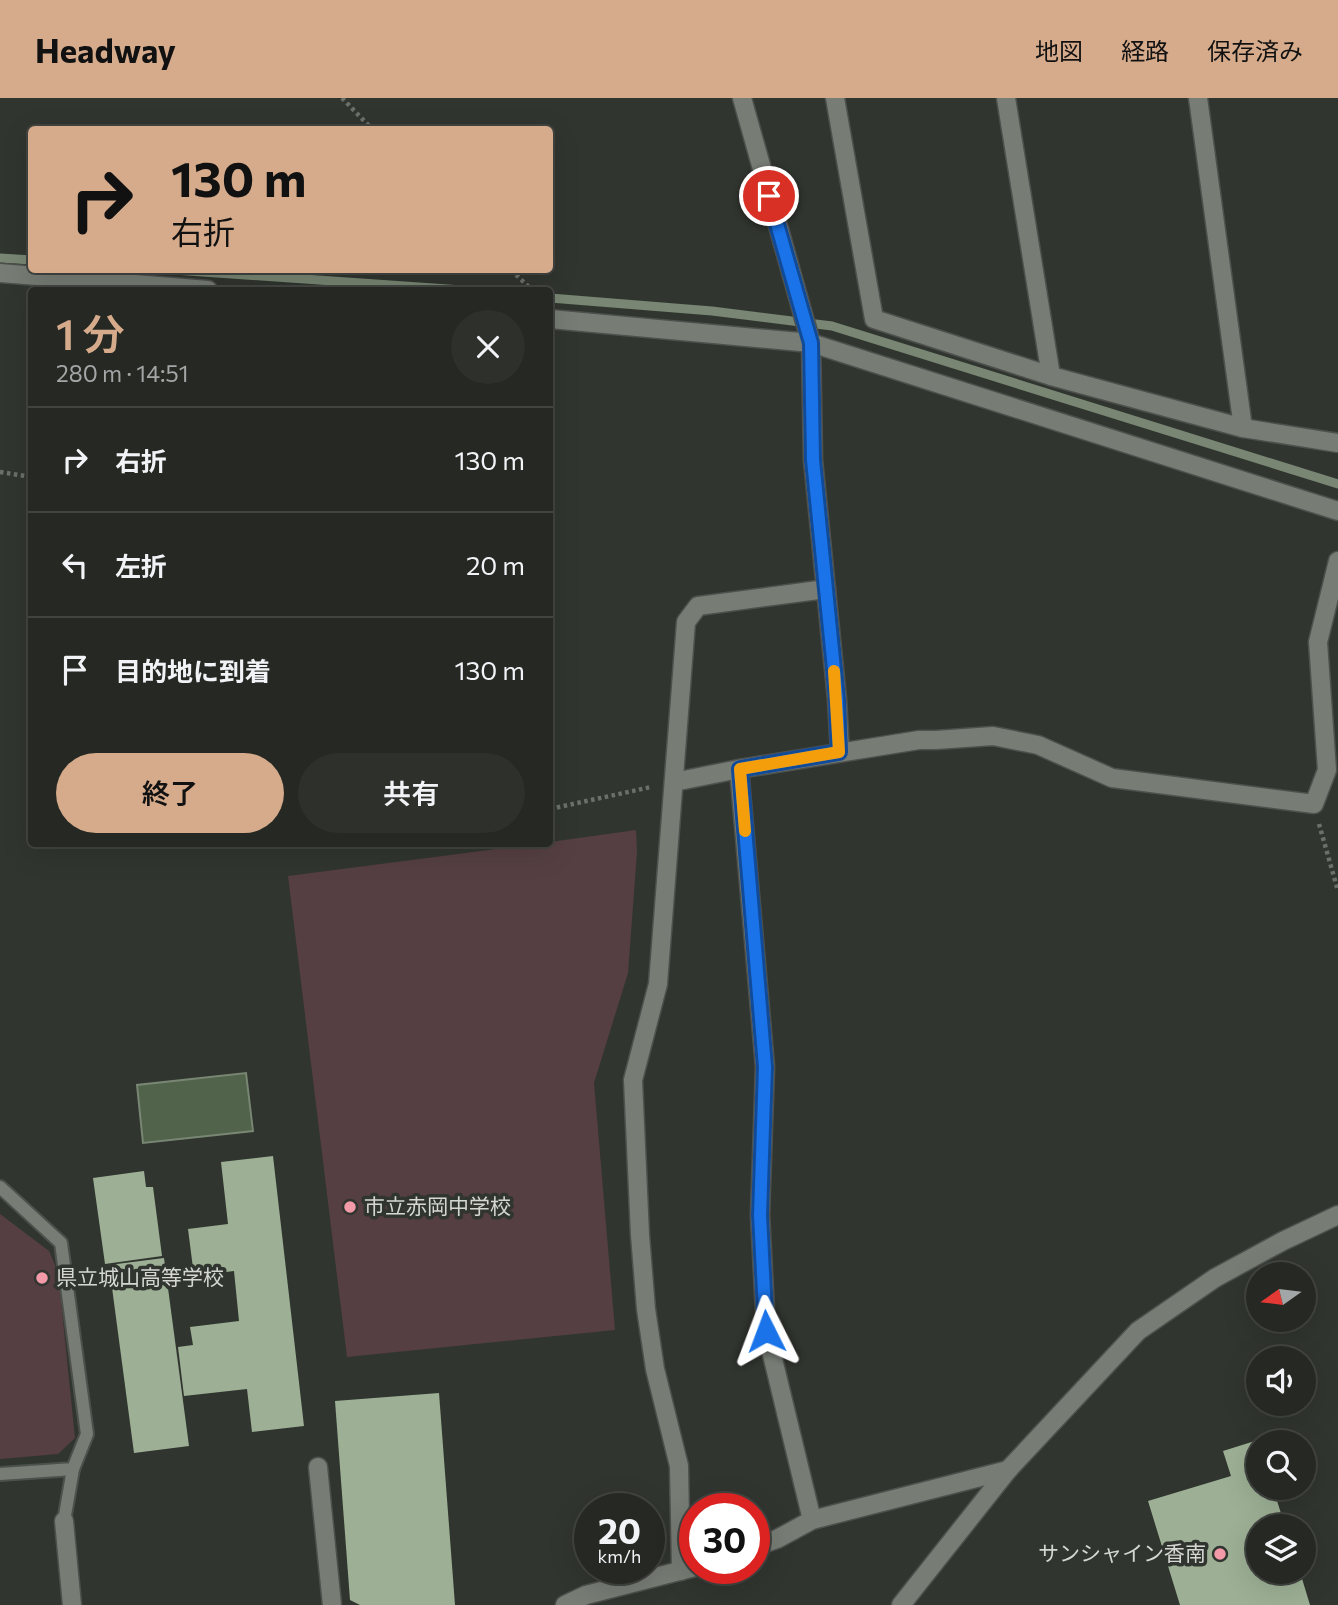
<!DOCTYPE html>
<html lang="ja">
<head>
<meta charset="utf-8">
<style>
	:root { --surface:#252823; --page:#2d302b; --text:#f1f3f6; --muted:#a3a6a6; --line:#424441; --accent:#d6ab8b }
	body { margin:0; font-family:Commissioner,"Noto Sans JP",sans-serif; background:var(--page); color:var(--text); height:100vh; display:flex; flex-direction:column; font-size:26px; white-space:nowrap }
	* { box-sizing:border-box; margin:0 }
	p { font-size:23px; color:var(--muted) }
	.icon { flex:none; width:38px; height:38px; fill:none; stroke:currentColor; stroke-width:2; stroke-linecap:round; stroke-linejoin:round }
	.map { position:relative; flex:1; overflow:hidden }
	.side { position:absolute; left:28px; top:189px; width:525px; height:560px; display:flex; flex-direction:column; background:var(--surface); border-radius:7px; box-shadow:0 7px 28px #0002,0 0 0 2px var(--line) }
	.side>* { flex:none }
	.hud { position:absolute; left:28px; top:28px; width:525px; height:147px; border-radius:7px; box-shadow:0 7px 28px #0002,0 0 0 2px var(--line); background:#d6ab8b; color:#111; overflow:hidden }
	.needle { width:46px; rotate:256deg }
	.controls { position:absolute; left:1246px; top:1164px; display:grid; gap:14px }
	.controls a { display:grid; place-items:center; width:70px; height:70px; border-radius:50%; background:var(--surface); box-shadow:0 7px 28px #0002,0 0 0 2px var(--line); font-size:35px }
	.speed { position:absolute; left:574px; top:1395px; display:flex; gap:14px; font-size:35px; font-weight:700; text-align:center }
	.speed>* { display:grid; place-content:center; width:91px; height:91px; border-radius:50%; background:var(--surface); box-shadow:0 7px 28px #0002,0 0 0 2px var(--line); line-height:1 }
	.speed small { font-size:18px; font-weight:400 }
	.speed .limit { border:10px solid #d22; background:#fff; color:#111 }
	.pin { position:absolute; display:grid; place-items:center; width:60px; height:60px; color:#fff; margin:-30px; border:4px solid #fff; border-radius:50%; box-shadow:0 2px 7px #0007 }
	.me { position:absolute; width:77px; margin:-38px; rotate:357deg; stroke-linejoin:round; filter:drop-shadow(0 0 5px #0008) }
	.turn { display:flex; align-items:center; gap:24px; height:147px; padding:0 28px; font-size:32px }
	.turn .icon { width:91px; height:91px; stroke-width:2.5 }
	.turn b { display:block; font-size:49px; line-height:60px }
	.round { display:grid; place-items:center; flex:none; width:74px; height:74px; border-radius:37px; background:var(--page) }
	.head { display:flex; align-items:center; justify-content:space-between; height:119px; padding:0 28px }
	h1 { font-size:42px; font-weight:600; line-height:52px; color:var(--accent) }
	.action { display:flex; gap:14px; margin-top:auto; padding:14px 28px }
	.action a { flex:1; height:80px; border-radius:42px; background:var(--accent); color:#111; font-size:28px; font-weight:600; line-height:80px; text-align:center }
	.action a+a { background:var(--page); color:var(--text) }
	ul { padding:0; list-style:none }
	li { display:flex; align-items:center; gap:21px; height:105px; padding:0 28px; border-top:2px solid var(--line) }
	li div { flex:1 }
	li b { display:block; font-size:26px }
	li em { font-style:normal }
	header { display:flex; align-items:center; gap:42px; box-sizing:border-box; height:98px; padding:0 35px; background:var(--accent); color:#111 }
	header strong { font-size:33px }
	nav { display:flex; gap:38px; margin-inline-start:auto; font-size:24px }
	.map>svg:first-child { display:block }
	.green { fill:#553f42 }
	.water { fill:#51634a; stroke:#788673; stroke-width:2 }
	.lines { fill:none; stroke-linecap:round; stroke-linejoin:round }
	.stream { stroke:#788673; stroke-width:9 }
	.building { fill:#9db095 }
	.service-casing { stroke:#4d504c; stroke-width:16 }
	.minor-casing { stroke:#4d504c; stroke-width:21 }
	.path { stroke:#6c706a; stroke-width:4.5; stroke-dasharray:3.5 3.5; stroke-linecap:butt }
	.service { stroke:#777c75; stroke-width:12 }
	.minor { stroke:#777c75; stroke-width:18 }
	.route-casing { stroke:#114b97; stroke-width:18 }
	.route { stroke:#1a73e8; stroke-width:12 }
	.slow { stroke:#f59e0b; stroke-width:12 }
	.poi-dot { fill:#f39aa9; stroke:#31352f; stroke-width:2.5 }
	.labels { text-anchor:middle; stroke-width:7; stroke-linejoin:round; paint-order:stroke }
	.poi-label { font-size:21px; fill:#d4d7d3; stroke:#31352f; text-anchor:start }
</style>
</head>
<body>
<header>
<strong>Headway</strong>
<nav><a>地図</a><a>経路</a><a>保存済み</a></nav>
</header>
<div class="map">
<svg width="1338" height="1507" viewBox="0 0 1338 1507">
	<rect width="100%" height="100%" fill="#31352f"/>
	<g class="green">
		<polygon points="636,732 637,754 628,875 594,985 615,1232 347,1259 288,778 535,746 550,746 550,744"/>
		<polygon points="0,1116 49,1153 58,1174 75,1340 58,1356 0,1361"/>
	</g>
	<polygon class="water" points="246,975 253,1033 143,1045 137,987"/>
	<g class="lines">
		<g class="stream">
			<polyline points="0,160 32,162"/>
			<polyline points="174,172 462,192"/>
			<polyline points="550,200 712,213 832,228 1338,386"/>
		</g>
	</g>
	<g class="building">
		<polygon points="273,1058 304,1328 252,1334 247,1291 184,1298 178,1249 193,1247 190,1229 239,1223 234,1173 194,1178 188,1131 228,1126 221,1064"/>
		<polygon points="144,1073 146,1089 153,1089 162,1158 105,1166 93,1080"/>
		<polygon points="164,1160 189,1348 134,1355 109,1167"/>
		<polygon points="439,1295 455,1507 360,1507 350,1502 335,1303"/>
		<polygon points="1258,1342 1258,1390 1273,1390 1285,1428 1258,1428 1258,1474 1300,1474 1310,1507 1180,1507 1148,1403 1231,1378 1223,1353"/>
	</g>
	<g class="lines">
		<defs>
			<g id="service">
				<polyline points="0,1089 61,1145 87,1336 73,1371 0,1376"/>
				<polyline points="64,1423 73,1371"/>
			</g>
			<g id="minor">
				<polyline points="742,0 811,245 813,362 837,601 840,654"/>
				<polyline points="835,0 874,221 1051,278 1243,330 1338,345"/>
				<polyline points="1006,0 1051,278"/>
				<polyline points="1198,0 1243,330"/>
				<polyline points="0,175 208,192"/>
				<polyline points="550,221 811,245 1338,413"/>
				<polyline points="739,671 765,969 760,1117 766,1232 812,1422"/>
				<polyline points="674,684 739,671 919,642 936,642 993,638 1038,647 1112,680 1314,706 1327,672 1318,544 1338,463"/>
				<polyline points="318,1369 332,1507"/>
				<polyline points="64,1423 72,1507"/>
				<polyline points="754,1449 777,1441 812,1422 1008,1372"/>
				<polyline points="681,1473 679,1368 655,1271 646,1211 640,1137 633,982 658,886 686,524 698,508 826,491"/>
				<polyline points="565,1507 586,1497 695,1469"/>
				<polyline points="901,1507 1008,1372 1138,1233 1215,1180 1283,1143 1338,1117"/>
			</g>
		</defs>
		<use href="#service" class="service-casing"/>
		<use href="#minor" class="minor-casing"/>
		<g class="path">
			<polyline points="342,0 373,32"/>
			<polyline points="511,172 532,192"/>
			<polyline points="0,374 32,379"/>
			<polyline points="550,711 651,689"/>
			<polyline points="1319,726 1338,793"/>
			<polyline points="306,746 324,746"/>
		</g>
		<use href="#service" class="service"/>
		<use href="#minor" class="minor"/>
	</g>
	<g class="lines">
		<defs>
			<polyline id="route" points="766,1233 760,1117 765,969 740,671 839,654 837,601 813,362 811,245 769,98"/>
		</defs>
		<use href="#route" class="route-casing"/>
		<use href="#route" class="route"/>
		<polyline class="slow" points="745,733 740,671 839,654 834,573"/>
	</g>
	<g class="poi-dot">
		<circle cx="350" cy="1109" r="7"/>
		<circle cx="42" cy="1180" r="7"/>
		<circle cx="1220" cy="1456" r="7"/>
	</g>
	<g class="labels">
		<g class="poi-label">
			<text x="364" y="1116">市立赤岡中学校</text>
			<text x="56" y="1187">県立城山高等学校</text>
			<text x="1206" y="1463" text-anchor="end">サンシャイン香南</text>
		</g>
	</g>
</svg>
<div class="controls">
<a><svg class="needle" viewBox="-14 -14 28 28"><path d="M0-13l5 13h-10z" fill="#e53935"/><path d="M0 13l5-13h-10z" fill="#a3a6a6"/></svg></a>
<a><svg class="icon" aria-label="sound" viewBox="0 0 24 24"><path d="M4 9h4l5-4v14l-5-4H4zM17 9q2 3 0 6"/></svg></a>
<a><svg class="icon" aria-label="search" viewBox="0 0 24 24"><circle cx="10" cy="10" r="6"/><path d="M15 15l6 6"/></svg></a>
<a><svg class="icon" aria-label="layers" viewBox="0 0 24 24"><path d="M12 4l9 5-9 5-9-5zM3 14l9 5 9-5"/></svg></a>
</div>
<div class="speed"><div>20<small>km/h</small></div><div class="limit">30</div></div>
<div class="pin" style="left:769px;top:98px;background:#d93025"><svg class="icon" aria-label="arrive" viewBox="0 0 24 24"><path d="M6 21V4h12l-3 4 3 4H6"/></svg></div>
<svg class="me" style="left:766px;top:1233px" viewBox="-20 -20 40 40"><path d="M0-17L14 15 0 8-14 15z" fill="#1a73e8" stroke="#fff" stroke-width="4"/></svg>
<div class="hud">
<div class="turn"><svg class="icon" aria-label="right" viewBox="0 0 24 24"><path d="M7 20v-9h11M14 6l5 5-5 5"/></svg><div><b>130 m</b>右折</div></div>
</div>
<section class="side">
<div class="head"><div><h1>1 分</h1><p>280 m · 14:51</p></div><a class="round"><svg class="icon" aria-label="close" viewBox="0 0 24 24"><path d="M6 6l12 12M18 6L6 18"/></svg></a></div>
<ul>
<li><svg class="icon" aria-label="right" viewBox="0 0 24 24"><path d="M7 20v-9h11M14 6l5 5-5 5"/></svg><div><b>右折</b></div><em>130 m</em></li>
<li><svg class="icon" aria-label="left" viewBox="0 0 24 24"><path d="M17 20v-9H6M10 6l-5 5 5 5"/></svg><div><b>左折</b></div><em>20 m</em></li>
<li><svg class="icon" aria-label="arrive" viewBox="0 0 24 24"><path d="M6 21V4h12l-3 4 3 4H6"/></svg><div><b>目的地に到着</b></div><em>130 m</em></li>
</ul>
<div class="action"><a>終了</a><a>共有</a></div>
</section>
</div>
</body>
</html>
